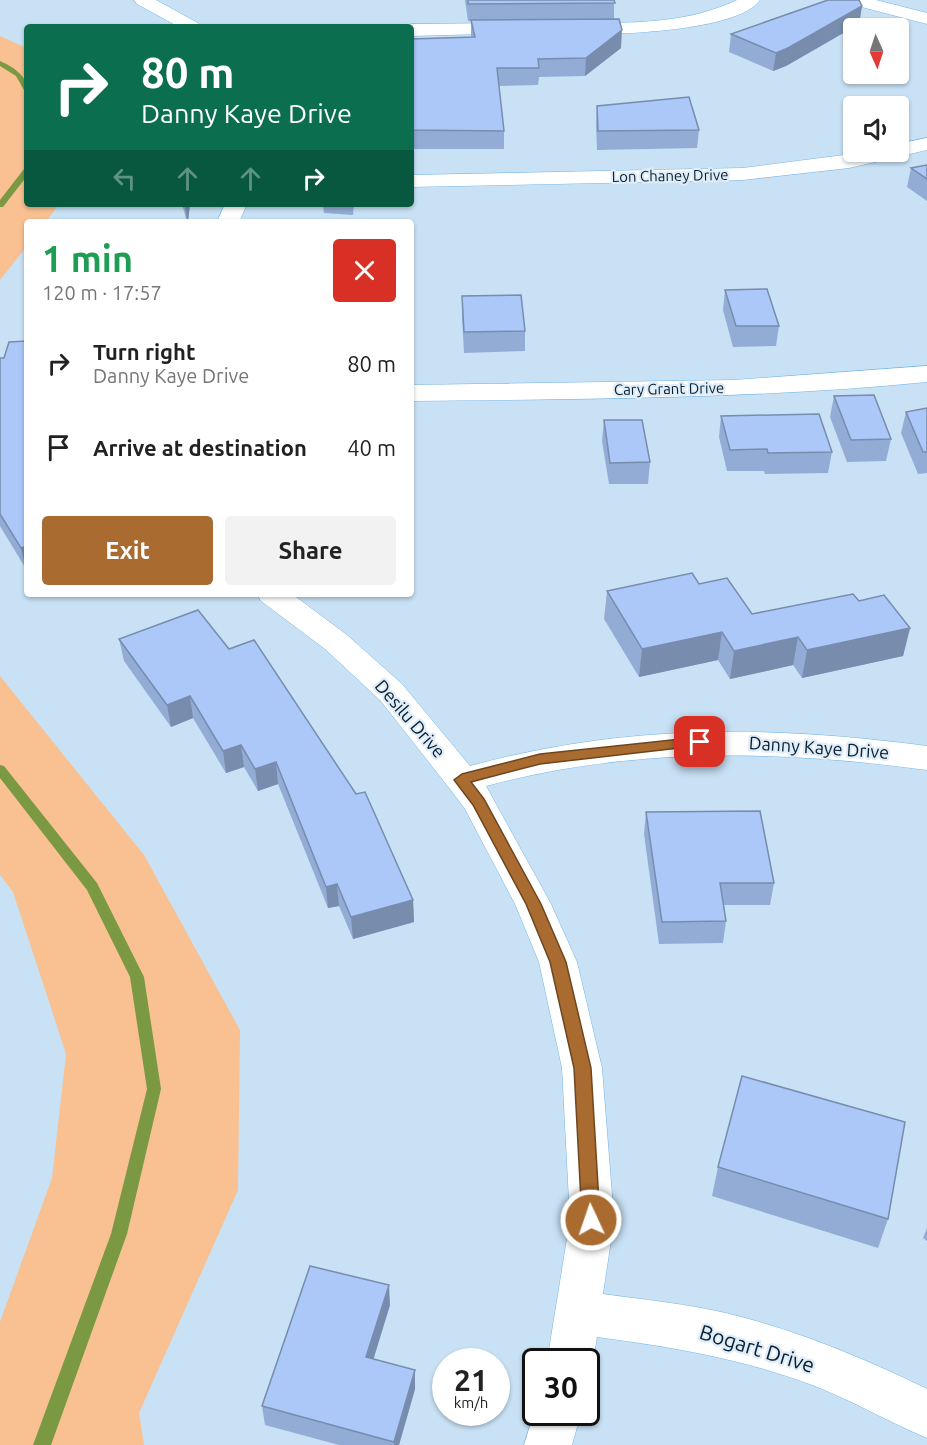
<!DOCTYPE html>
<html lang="en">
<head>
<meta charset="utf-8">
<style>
	:root { --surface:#fff; --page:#f2f2f2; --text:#222; --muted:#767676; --accent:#a96b30 }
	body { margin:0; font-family:Ubuntu,sans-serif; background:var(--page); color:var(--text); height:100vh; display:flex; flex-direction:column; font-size:22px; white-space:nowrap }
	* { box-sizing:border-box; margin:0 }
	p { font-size:20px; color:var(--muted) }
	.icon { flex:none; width:33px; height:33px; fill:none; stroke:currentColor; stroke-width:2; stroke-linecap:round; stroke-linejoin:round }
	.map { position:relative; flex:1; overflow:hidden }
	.details { position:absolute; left:24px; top:219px; width:390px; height:378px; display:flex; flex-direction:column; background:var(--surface); border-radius:6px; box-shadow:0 2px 4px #0004 }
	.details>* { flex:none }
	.hud { position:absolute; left:24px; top:24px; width:390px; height:183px; border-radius:6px; box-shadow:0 2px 4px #0004; background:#0b6e4f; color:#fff; overflow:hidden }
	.needle { width:39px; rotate:177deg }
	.tools { position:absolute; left:843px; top:18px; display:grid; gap:12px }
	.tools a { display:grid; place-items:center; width:66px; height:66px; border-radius:6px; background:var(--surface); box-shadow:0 2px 4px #0004; font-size:30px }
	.speed { position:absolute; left:432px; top:1348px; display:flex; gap:12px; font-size:30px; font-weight:700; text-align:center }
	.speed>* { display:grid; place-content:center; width:78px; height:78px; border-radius:50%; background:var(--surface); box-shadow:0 2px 4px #0004; line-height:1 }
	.speed small { font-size:15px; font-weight:400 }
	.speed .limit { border:3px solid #111; border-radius:9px; background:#fff; color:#111 }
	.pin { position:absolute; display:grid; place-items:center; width:51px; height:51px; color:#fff; margin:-26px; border-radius:12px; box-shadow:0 3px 9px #0006 }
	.me { position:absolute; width:66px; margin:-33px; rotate:357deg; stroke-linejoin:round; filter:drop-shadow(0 0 4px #0008) }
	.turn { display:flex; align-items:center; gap:21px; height:126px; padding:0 18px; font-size:27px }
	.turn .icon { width:78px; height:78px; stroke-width:2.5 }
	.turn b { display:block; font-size:42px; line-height:51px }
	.lanes { display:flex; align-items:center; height:57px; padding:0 18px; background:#0003; justify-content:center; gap:30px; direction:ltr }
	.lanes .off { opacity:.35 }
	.round { display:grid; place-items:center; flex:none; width:63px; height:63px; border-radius:6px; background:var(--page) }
	.head { display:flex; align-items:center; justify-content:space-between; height:102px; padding:0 18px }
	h1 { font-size:36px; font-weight:700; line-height:45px; color:#1e9e55 }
	.primary-button { display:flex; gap:12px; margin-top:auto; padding:12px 18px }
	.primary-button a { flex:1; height:69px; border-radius:6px; background:var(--accent); color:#fff; font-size:24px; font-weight:700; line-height:69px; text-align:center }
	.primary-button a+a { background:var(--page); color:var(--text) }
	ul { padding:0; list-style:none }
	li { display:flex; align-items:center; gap:18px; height:84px; padding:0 18px }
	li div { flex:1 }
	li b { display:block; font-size:22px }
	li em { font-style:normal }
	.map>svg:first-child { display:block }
	.green { fill:#f9c191 }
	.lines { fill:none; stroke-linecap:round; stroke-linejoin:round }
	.stream { fill:#7b9942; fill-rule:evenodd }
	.minor-casing { stroke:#74b5e5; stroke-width:1 }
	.minor { fill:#fff; fill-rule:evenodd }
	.wall { fill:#93acd6 }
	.shaded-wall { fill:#788cae }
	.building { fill:#abc8f9; stroke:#788cae; stroke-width:1.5 }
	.route { fill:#a96b30; stroke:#6e461f; stroke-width:1.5 }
	.labels { text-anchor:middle; stroke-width:4.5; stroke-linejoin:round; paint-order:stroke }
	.far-street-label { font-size:15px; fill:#052133; stroke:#e0ecf7 }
	.street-label { font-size:18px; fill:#052133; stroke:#e0ecf7 }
	.near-street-label { font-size:21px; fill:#052133; stroke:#e0ecf7 }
</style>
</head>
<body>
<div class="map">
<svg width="927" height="1445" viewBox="0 0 927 1445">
	<rect width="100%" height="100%" fill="#c8e1f5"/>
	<g class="green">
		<polygon points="0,36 27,48 27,204 59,204 46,222 27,222 27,246 0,280"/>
		<polygon points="0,676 144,855 240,1030 238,1190 139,1413 144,1445 0,1445 0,1322 52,1178 66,1054 13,892 0,875"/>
	</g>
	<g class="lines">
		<g class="stream">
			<path d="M0,61C13,67 27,75 27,90H24L16,76L0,66Z"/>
			<polygon points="24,169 27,169 27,176 3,207 0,207 0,200"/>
			<polygon points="0,765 4,766 97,883 144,977 161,1089 127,1234 51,1445 33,1445 111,1234 147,1089 130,977 87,890 0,778"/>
		</g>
		<defs>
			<g id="minor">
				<polygon points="134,0 156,0 198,23 201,27 179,27 137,4"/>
				<path d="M737,0H760C737,32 616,34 578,35L572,33L569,29L572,25L578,23C632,23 687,24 737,0Z"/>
				<polygon points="847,0 876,0 927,13 927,24 850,4"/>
				<polygon points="517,23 523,25 526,29 523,33 411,36 411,27 404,27 411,24"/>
				<polygon points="927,138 927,150 849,168 743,180 411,187 411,175 743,168 867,152 898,152 898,144"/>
				<polygon points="225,204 247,204 239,222 217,222"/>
				<path d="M927,366V382C755,399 583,399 411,401V385L734,380Z"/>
				<path d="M257,594H292L347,635L402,684L470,766C626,724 767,725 927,746V770C779,750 631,747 486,786L551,904L577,962L602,1068L614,1220L603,1294C646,1300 688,1304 730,1314C798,1331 864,1358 927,1389V1438C889,1422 853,1401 815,1386C744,1359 672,1347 597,1337L593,1362L586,1378V1362H547L570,1220L562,1068L539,962L515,904L465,809L450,789L380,700L325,649L261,601Z"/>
				<polygon points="536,1407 536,1413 581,1413 572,1445 524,1445"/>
			</g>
		</defs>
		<use href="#minor" class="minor-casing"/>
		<use href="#minor" class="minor"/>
	</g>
	<g class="wall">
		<polygon points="465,0 614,0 614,19 621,48 585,76 539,77 538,85 499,86 504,131 504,149 411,149 411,39 471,37 471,21 468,21"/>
		<polygon points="862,6 859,24 786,66 773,71 729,52 731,34"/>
		<polygon points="597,106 699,130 697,148 597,150 596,125"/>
		<polygon points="927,165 927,201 907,187 911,168"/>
		<polygon points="182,204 190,204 188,222 187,222"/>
		<polygon points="323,204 354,204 353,215 324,213"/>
		<polygon points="725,290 779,326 776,346 733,347 723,310"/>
		<polygon points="462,296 525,331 525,351 464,353 462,316"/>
		<polygon points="27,341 27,569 26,569 0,526 0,358 4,358"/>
		<polygon points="834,396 891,439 886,461 847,462 830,417"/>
		<polygon points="927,408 927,473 918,474 901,433 906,412"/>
		<polygon points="721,416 832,452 828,473 765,474 764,471 727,471 719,437"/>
		<polygon points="604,420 650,462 648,484 609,484 602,441"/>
		<polygon points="699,584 752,614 859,601 910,628 903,656 802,678 793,665 730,679 718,660 639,677 604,619 607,591"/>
		<polygon points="198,610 413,900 414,922 353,939 339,906 328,908 278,784 258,791 244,767 226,773 193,718 171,727 124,661 119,639"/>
		<polygon points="646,812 774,883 770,905 724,905 726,921 723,943 659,944 644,834"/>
		<polygon points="718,1167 888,1219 878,1248 712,1196"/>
		<polygon points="927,1228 927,1241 923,1238"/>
		<polygon points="390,1305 373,1359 415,1389 399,1445 339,1445 265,1425 262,1406"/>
	</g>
	<g class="shaded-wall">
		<polygon points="862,6 859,24 786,66 773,71 776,53"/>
		<polygon points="622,30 621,48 585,76 586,58"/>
		<polygon points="185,204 190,204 188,222 187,222"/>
		<polygon points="27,546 27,569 26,569 21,548"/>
		<polygon points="910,628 903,656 802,678 807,650"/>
		<polygon points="722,632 718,660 639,677 642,649"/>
		<polygon points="798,637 793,665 730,679 734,651"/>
		<polygon points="190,696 193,718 171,727 167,705"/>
		<polygon points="241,745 244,767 226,773 223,751"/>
		<polygon points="276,762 278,784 258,791 255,769"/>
		<polygon points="337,884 339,906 328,908 326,887"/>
		<polygon points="413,900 414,922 353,939 351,917"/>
		<polygon points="389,1285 390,1305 368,1377 366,1357"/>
		<polygon points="415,1370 415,1389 399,1445 394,1445 394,1442"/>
	</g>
	<g class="building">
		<polygon points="468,0 614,0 615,3 468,4"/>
		<polygon points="828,0 859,0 862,6 788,48 776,53 731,34"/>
		<polygon points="619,19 622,30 586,58 538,59 539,68 497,68 504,131 411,130 411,39 475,37 471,20"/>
		<polygon points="689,97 699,130 598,131 597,106"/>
		<polygon points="927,165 927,179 911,168"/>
		<polygon points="767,289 779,326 736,326 725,290"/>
		<polygon points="521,295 525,331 464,332 462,296"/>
		<polygon points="27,341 27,546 21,548 0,514 0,358 4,358 9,342"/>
		<polygon points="874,395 891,439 851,440 834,396"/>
		<polygon points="927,408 927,452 923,452 906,412"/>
		<polygon points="819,414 832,452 768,453 767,449 730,450 721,416"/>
		<polygon points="604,420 642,420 650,462 610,463"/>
		<polygon points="692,573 699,584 727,578 752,614 853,594 859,601 884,595 910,628 807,650 798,637 734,651 722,632 642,649 607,591"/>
		<polygon points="198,610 229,649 254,640 356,794 365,792 413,900 351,917 337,884 326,887 276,762 255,769 241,745 223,751 190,696 167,705 119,639"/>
		<polygon points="760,811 774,883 720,883 726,921 662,922 646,812"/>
		<polygon points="742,1076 905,1122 888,1219 718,1167"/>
		<polygon points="310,1266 389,1285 366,1357 415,1370 394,1442 262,1406"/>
	</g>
	<polygon class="route" points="700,737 707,742 705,745 540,764 471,782 484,799 541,904 566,962 591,1068 600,1220 598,1226 591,1228 585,1226 582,1220 574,1068 550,962 526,904 473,805 454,780 462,774 540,754"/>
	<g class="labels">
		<g class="far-street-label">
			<text transform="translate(670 176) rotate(-1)" y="5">Lon Chaney Drive</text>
			<text transform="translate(669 389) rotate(-1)" y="5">Cary Grant Drive</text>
		</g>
		<g class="street-label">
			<text transform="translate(410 719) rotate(49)" y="6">Desilu Drive</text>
			<text transform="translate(819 748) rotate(4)" y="6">Danny Kaye Drive</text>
		</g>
		<g class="near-street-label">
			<text transform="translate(757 1349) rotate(17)" y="7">Bogart Drive</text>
		</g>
	</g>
</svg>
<div class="tools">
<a><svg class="needle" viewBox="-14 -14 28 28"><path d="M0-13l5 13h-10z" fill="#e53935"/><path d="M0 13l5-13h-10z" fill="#767676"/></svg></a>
<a><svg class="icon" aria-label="sound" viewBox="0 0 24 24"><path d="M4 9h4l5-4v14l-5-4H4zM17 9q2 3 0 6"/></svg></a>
</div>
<div class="speed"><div>21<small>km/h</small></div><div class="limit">30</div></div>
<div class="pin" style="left:700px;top:742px;background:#d93025"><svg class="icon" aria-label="arrive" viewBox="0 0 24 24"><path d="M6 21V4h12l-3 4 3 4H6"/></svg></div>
<svg class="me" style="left:591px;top:1220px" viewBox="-20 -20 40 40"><circle r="17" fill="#a96b30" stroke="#fff" stroke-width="3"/><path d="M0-11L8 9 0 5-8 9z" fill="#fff"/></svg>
<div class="hud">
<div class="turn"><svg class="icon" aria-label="right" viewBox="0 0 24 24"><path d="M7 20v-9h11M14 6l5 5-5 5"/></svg><div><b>80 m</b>Danny Kaye Drive</div></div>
<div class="lanes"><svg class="icon off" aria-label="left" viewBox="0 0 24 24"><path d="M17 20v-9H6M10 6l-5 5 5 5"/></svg><svg class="icon off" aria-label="ahead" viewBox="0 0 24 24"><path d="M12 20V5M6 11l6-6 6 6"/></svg><svg class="icon off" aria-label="ahead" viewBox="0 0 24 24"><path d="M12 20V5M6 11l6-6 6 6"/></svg><svg class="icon" aria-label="right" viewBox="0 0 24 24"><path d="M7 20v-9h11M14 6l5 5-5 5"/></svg></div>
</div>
<section class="details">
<div class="head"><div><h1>1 min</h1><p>120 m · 17:57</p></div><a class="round" style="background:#d93025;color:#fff"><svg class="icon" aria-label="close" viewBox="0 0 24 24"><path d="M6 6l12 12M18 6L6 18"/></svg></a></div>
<ul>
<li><svg class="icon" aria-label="right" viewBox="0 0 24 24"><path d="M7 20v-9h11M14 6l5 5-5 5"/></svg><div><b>Turn right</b><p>Danny Kaye Drive</p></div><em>80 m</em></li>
<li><svg class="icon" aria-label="arrive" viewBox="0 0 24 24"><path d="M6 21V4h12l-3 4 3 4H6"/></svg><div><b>Arrive at destination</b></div><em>40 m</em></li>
</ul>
<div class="primary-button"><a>Exit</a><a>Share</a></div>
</section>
</div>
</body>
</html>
